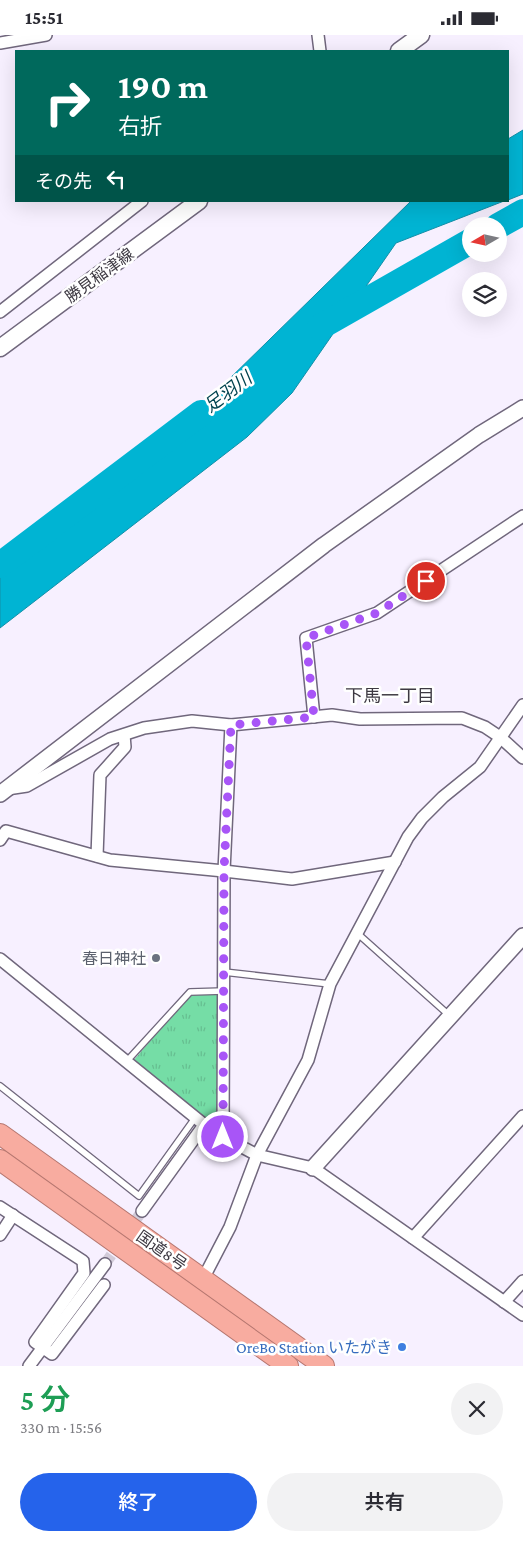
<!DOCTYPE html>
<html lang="ja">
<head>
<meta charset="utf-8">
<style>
	:root { --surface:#fff; --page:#f2f2f3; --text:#2b2b33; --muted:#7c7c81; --accent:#2563eb }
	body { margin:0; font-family:"Crimson Pro","Noto Sans JP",serif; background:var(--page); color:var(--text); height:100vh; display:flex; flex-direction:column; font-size:19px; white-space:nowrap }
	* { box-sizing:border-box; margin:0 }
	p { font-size:16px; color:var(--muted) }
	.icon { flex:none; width:28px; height:28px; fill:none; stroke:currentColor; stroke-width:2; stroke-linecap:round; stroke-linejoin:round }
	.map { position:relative; height:1331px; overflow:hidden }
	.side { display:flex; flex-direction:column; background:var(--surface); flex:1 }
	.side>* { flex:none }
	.guide { position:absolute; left:15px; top:15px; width:494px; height:152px; border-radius:0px; box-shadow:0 5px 20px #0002; background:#00695c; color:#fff; overflow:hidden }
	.needle { width:32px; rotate:261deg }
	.controls { position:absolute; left:462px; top:182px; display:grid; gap:10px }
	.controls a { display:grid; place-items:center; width:45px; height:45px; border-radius:50%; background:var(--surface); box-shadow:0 5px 20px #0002; font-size:25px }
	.pin { position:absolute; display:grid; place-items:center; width:42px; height:42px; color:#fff; margin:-21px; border:2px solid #fff; border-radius:50%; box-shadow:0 1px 5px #0007 }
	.me { position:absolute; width:55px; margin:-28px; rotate:0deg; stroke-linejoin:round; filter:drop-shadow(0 0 4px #0008) }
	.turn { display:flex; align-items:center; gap:18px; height:105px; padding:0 20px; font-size:22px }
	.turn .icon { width:65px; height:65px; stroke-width:2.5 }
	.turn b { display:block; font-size:35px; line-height:42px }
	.then { display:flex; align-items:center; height:48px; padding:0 20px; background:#0003; gap:10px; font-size:19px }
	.round { display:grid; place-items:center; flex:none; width:52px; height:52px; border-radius:26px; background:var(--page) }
	.headline { display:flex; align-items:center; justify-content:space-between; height:85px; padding:0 20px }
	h1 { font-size:30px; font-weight:600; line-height:38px; color:#1e9e55 }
	.button { display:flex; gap:10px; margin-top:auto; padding:10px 20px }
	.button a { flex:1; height:58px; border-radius:30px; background:var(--accent); color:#fff; font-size:20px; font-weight:600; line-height:58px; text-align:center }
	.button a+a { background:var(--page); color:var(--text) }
	.status { display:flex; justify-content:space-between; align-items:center; height:35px; padding:0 25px; background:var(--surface); direction:ltr }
	.status svg { height:14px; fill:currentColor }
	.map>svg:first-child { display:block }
	.grass { fill:url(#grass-tufts) }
	.water { fill:#00b4d3; stroke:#128fa8 }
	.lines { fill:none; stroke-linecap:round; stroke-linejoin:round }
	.river { stroke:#00b4d3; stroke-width:26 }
	.minor-tunnel { stroke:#d2cbd9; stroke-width:11; stroke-dasharray:11 5.5; stroke-linecap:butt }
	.service-casing { stroke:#70677c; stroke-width:8 }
	.minor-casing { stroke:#70677c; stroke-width:14 }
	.tertiary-casing { stroke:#70677c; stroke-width:18 }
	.secondary-casing { stroke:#70677c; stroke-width:19 }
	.trunk-casing { stroke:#b67770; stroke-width:22 }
	.service { stroke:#fff; stroke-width:5.5 }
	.minor { stroke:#fff; stroke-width:11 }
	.tertiary { stroke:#fff; stroke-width:15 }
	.secondary { stroke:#fff; stroke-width:16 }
	.trunk { stroke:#f8aca0; stroke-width:20 }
	.route { stroke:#a855f7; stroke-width:9; stroke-dasharray:0 16.2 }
	.worship-dot { fill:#6b7280; stroke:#fff; stroke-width:2 }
	.shop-dot { fill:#3f7fe0; stroke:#fff; stroke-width:2 }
	.labels { text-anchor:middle; stroke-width:5; stroke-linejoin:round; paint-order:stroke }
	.street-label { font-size:16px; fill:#3d3942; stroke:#fff }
	.worship-label { font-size:16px; fill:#5b616d; stroke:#fff; text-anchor:end }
	.shop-label { font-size:16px; fill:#366cbe; stroke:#fff; text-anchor:end }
	.water-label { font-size:18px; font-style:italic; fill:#00434f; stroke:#fff }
	.neighbourhood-label { font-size:18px; fill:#3d3942; stroke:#fff }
</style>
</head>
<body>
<div class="status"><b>15:51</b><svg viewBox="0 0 49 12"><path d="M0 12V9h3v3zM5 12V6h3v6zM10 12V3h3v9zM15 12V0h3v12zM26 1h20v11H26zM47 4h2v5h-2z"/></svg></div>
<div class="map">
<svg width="523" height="1331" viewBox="0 0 523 1331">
	<defs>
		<pattern id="grass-tufts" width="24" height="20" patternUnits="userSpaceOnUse" patternTransform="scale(1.25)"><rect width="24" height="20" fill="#75dda6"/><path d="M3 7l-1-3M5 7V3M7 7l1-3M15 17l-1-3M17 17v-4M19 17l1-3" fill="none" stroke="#66be90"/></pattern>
	</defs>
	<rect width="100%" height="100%" fill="#f7f0ff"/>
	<polygon class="grass" points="190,959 222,959 219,1093 133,1026"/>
	<g class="water">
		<polygon points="523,95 523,159 508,165 508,104"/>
		<polygon points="411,166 504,166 396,208 292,358 247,402 0,593 0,532 173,399"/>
	</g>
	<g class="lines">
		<g class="river">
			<polyline points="498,191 523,177"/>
			<polyline points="320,292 471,206"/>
			<polyline points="0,530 201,378"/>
		</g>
		<polyline class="minor-tunnel" points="105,1229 142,1176"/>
		<defs>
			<g id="service">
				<polyline points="357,898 450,981"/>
				<polyline points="224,937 330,949"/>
				<polyline points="126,1027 190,957 224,956"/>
				<polyline points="0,1051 139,1161 195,1083"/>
			</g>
			<g id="minor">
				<polyline points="318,0 320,16"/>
				<polyline points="0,8 46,0"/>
				<polyline points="0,277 142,166"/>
				<polyline points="314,682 306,603 377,578 523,481"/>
				<polyline points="7,754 27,751 110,704 144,693 192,686 231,690 332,680 360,684 462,683 485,692 500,702 523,723"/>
				<polyline points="0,805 6,796 110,825 224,836 292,844 395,827"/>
				<polyline points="97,821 100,740 125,712 124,700"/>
				<polyline points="0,924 212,1096 257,1120 313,1133 523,1280"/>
				<polyline points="223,1102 224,836 231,690"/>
				<polyline points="0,1172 83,1226 84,1238 35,1307 52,1319 104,1250"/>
				<polyline points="142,1176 204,1090"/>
				<polyline points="0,1200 13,1180"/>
				<polyline points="413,1203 523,1081"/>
				<polyline points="203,1244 230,1192 257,1120 308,1025 330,949 408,802 422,783 443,762 480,732 523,670"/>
				<polyline points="504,1267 523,1246"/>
				<polyline points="29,1331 105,1229"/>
			</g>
			<g id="tertiary">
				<polyline points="0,759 324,510 479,400 523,373"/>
				<polyline points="313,1133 523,901"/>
			</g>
			<g id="secondary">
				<polyline points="399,16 421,0"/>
				<polyline points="0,313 199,166"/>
			</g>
			<g id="trunk">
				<polyline points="0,1099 324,1331"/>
				<polyline points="0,1125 288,1331"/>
			</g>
		</defs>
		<use href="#service" class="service-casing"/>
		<use href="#minor" class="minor-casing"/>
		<use href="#tertiary" class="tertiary-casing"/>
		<use href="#secondary" class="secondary-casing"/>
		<use href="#trunk" class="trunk-casing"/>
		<use href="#service" class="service"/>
		<use href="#minor" class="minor"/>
		<use href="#tertiary" class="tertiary"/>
		<use href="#secondary" class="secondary"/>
		<use href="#trunk" class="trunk"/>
	</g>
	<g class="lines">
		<polyline class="route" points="223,1102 224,836 231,690 314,682 306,603 377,578 426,546"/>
	</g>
	<circle class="worship-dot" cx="156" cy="923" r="5"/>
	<circle class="shop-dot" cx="402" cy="1312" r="5"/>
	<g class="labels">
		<g class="street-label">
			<text transform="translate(99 240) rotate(-36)" y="6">勝見稲津線</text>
			<text transform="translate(162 1215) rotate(35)" y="6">国道8号</text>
		</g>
		<g class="worship-label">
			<text x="146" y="929">春日神社</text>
		</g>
		<g class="shop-label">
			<text x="392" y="1318">OreBo Station いたがき</text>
		</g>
		<g class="water-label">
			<text transform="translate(228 357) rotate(-37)" y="6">足羽川</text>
		</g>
		<g class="neighbourhood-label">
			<text x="390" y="667">下馬一丁目</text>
		</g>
	</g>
</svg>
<div class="controls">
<a><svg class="needle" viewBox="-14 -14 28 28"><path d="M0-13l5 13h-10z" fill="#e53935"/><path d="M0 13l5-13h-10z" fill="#7c7c81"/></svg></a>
<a><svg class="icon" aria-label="layers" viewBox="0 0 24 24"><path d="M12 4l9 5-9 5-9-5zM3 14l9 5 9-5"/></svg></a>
</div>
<div class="pin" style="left:426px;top:546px;background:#d93025"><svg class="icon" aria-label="arrive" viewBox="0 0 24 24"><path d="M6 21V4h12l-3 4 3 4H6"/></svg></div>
<svg class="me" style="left:223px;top:1102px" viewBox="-20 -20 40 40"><circle r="17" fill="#a855f7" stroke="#fff" stroke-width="3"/><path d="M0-11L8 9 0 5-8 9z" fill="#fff"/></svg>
<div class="guide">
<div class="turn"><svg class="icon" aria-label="right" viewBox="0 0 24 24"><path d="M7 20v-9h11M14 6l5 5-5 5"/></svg><div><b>190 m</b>右折</div></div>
<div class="then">その先<svg class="icon" aria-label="left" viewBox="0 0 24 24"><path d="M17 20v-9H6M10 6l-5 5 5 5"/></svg></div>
</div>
</div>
<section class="side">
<div class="headline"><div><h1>5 分</h1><p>330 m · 15:56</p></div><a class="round"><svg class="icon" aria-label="close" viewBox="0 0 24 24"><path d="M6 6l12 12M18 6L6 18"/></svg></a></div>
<div class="button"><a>終了</a><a>共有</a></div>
</section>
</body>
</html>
